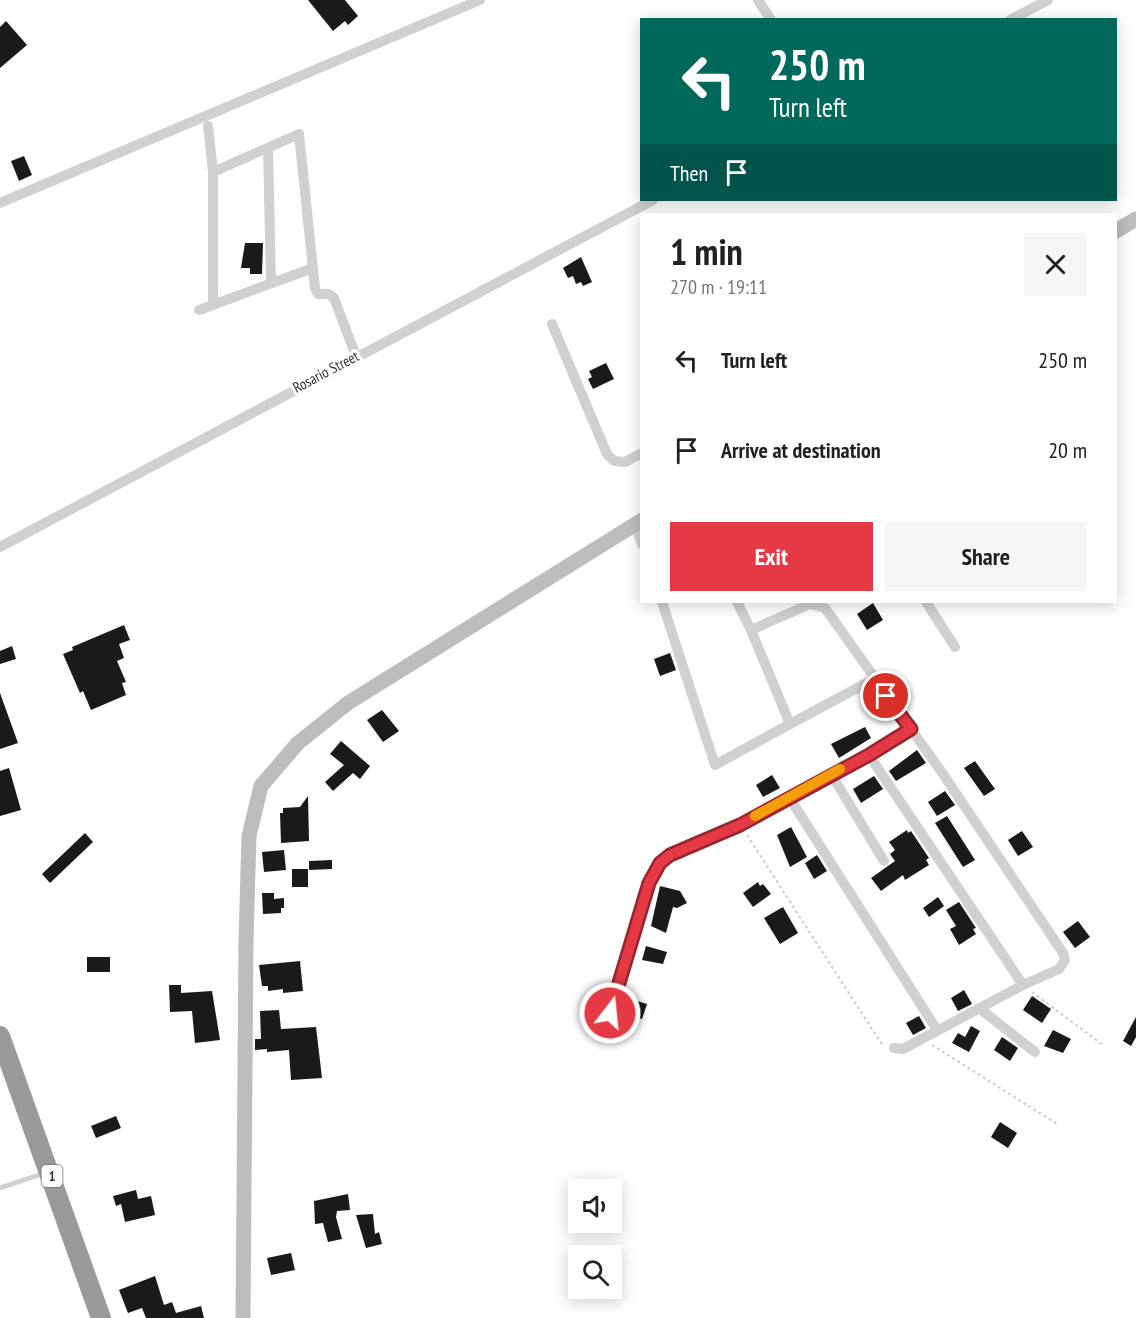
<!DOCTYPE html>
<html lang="en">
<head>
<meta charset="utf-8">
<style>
	:root { --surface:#fff; --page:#f6f6f6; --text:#202124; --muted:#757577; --accent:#e63946 }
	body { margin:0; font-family:"PT Sans Narrow",sans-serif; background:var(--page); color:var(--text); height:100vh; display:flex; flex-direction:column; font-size:22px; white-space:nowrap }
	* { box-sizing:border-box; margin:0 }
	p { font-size:20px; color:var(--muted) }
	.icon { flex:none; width:33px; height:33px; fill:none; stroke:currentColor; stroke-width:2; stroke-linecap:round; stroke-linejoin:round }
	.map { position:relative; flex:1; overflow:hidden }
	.sheet { position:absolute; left:640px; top:213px; width:477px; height:390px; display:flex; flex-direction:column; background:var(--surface); border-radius:0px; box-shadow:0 3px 15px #0003 }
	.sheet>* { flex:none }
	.guide { position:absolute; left:640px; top:18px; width:477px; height:183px; border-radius:0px; box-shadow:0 3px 15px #0003; background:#00695c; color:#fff; overflow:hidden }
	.tools { position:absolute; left:568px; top:1179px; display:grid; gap:12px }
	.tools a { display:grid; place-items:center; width:54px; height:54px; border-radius:0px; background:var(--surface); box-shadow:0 3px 15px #0003; font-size:30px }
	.pin { position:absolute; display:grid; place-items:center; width:51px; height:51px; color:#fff; margin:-26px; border:3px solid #fff; border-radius:50%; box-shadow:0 2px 6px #0007 }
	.me { position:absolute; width:66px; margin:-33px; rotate:16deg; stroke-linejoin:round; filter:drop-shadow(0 0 4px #0008) }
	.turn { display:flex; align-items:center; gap:21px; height:126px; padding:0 30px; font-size:27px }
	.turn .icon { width:78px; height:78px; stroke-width:2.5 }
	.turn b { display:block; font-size:42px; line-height:51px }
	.then { display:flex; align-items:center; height:57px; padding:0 30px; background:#0003; gap:12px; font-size:22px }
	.round { display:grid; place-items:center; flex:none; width:63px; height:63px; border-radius:0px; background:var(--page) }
	.head { display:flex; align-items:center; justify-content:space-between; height:102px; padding:0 30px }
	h1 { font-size:36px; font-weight:600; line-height:45px }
	.action { display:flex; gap:12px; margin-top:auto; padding:12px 30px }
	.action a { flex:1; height:69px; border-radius:0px; background:var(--accent); color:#fff; font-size:24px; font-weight:600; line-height:69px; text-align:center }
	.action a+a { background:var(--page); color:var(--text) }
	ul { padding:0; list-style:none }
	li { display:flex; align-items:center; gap:18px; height:90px; padding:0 30px }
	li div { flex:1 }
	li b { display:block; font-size:22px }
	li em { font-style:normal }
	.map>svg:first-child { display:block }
	.building { fill:#1a1a1a }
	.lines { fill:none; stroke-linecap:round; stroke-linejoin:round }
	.path { stroke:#cdcdcd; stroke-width:2; stroke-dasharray:3 3; stroke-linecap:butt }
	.lane { stroke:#d0d0d0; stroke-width:5 }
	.street { stroke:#d0d0d0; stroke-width:10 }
	.secondary { stroke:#bdbdbd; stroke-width:15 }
	.highway { stroke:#9a9a9a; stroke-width:20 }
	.route-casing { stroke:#96252e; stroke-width:15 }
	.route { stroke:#e63946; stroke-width:10 }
	.slow { stroke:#f59e0b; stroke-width:10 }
	.labels { text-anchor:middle; stroke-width:6; stroke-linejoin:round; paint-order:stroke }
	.shield { fill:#fff; stroke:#707070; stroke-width:1.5 }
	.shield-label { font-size:14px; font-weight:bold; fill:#333 }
	.street-label { font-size:15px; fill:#333; stroke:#fff }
</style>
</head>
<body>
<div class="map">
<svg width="1136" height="1318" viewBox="0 0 1136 1318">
	<rect width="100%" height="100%" fill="#fff"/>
	<g class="building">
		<polygon points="308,0 345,0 358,16 348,25 345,21 333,31"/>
		<polygon points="6,21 27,45 0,68 0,27"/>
		<polygon points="24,156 32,175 19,181 11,161"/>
		<polygon points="245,243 263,243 262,274 250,274 250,268 241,268"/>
		<polygon points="581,257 592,282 583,286 581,282 576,284 573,276 568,278 563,268"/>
		<polygon points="606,363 614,379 593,389 588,379 592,377 589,371"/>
		<polygon points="873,603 883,620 867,630 857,614"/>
		<polygon points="124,625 130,640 119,644 124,658 117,661 126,682 122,683 126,695 91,710 83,691 80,693 63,654 73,650 72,647"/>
		<polygon points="12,646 16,659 0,664 0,651"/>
		<polygon points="670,653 676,670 660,676 654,659"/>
		<polygon points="0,693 18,743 0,749"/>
		<polygon points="382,710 399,731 383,742 367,720"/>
		<polygon points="865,727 871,738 839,758 831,744"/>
		<polygon points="341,741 370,766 360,779 353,773 333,791 325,782 344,765 330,754"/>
		<polygon points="917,750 926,763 896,781 889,771"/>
		<polygon points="975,761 995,789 984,796 964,768"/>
		<polygon points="9,768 21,810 0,816 0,771"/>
		<polygon points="772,775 780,788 763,797 756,785"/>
		<polygon points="874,776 883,789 861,803 853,789"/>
		<polygon points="945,791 955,805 937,816 928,802"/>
		<polygon points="308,796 309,841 281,843 280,813 283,813 283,808 300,807"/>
		<polygon points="947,816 975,860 963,867 935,823"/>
		<polygon points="791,827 807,857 790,867 777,835"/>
		<polygon points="907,830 908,833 911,831 929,858 926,860 929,865 905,880 903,875 881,891 871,878 895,861 890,854 895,850 889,842"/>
		<polygon points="1022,831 1033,847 1018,856 1008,840"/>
		<polygon points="85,833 93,842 50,883 42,874"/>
		<polygon points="284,850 286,870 264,872 262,852"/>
		<polygon points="817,855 827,871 814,879 805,863"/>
		<polygon points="332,860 332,869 309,870 309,861"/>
		<rect x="292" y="869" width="16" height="18"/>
		<polygon points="758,882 760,886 763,884 771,894 753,907 743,893"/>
		<polygon points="660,886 680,891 687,903 677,908 673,907 666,933 651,926"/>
		<polygon points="262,893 274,893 274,899 284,898 284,908 281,908 281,913 263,914"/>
		<polygon points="938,897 944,906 929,917 923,908"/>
		<polygon points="959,902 976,928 973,929 976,934 959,945 950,929 956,926 946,910"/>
		<polygon points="783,907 798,933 780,944 764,918"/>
		<polygon points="1078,921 1090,937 1075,948 1063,932"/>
		<polygon points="646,946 667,952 663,964 642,960"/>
		<rect x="87" y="957" width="23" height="15"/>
		<polygon points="300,961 303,991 283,993 283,989 268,991 268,986 262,986 259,965"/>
		<polygon points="169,985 181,985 181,993 212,991 220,1040 195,1043 192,1011 170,1012"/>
		<polygon points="964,990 972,1004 958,1011 951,998"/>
		<polygon points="1032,996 1051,1009 1042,1023 1023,1010"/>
		<polygon points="627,998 647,1004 642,1019 622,1013"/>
		<polygon points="279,1010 281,1029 316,1027 322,1078 291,1080 289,1050 267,1052 267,1049 255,1050 255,1039 261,1039 260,1011"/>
		<polygon points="919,1016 926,1028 913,1035 906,1023"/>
		<polygon points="1136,1017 1136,1037 1131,1046 1123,1041"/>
		<polygon points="971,1026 980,1031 969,1052 952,1043 958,1033 965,1037"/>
		<polygon points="1053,1030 1071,1039 1063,1053 1044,1046"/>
		<polygon points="1002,1037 1018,1048 1010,1061 994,1050"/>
		<polygon points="116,1116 121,1128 96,1138 91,1126"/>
		<polygon points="1000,1122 1017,1133 1008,1148 991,1137"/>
		<polygon points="136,1190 138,1199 151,1196 155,1215 125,1222 121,1204 116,1206 113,1196"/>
		<polygon points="348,1194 350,1210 337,1211 336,1217 342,1239 328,1242 323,1223 315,1224 314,1201"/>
		<polygon points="373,1214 375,1234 379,1232 382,1244 366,1248 356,1215"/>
		<polygon points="291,1253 295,1270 271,1275 267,1258"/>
		<polygon points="155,1276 164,1305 172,1302 176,1313 201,1306 204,1318 146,1318 142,1308 128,1313 119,1290"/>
	</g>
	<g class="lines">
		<g class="path">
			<polyline points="747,835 881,1043 885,1044"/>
			<polyline points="1032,992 1103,1045"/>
			<polyline points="932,1045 1057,1124"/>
		</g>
		<polyline class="lane" points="0,1188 45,1173"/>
		<g class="street">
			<polyline points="758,0 771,20"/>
			<polyline points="1010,20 1048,0"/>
			<polyline points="208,126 213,172 213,305"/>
			<polyline points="268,148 271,283"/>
			<polyline points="213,172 299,134 315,288 318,294 329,294 334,298 356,356"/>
			<polyline points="0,203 480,0"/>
			<polyline points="199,310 313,268"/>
			<polyline points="552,324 607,454 614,461 625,462 642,453"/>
			<polyline points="635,525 642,544"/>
			<polyline points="0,547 653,200"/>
			<polyline points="662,602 715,765 790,724"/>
			<polyline points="737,602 751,630 810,604 825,608 943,774 1063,953 1065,960 1059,969 1023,985 903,1049 894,1048"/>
			<polyline points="926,602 955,647"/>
			<polyline points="751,630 790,724 874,679"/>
			<polyline points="869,755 1023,985"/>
			<polyline points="831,774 884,861"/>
			<polyline points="789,797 937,1030"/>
			<polyline points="979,1008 1035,1052"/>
			<polyline points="610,1013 649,883 660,863 670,855 740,825 869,755 911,729"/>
		</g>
		<g class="secondary">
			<polyline points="1116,231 1136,219"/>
			<polyline points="243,1318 246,941 249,836 261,786 298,743 348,703 642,520"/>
		</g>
		<polyline class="highway" points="0,1036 101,1318"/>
	</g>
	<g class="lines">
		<defs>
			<polyline id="route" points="610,1013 649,883 660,863 670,855 740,825 869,755 911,729 886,696"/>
		</defs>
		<use href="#route" class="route-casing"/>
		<use href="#route" class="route"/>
		<polyline class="slow" points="755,816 840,769"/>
	</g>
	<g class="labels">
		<rect class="shield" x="41.5" y="1165" width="21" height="22" rx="4.5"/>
		<g class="shield-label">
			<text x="52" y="1181">1</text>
		</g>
		<g class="street-label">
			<text transform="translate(326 372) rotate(-28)" y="5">Rosario Street</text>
		</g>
	</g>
</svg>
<div class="tools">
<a><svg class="icon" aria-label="sound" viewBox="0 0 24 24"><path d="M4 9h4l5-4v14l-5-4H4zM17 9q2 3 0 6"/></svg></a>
<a><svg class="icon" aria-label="search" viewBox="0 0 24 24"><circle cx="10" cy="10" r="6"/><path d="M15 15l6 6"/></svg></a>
</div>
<div class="pin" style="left:886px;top:696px;background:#d93025"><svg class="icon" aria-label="arrive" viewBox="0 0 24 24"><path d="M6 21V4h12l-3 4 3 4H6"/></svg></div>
<svg class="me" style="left:610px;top:1013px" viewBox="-20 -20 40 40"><circle r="17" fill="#e63946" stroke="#fff" stroke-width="3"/><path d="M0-11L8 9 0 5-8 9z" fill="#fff"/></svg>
<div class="guide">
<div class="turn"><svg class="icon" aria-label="left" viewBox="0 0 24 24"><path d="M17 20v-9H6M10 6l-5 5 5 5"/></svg><div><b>250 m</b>Turn left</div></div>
<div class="then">Then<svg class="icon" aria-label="arrive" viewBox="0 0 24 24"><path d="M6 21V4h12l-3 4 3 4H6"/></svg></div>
</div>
<section class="sheet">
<div class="head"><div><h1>1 min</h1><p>270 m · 19:11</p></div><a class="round"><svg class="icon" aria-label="close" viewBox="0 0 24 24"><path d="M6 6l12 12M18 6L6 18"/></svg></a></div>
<ul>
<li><svg class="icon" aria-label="left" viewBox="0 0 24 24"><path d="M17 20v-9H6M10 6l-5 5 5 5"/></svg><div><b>Turn left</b></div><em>250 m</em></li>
<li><svg class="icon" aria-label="arrive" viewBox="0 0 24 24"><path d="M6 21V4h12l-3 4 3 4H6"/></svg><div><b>Arrive at destination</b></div><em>20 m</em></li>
</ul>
<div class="action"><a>Exit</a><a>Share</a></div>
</section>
</div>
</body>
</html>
